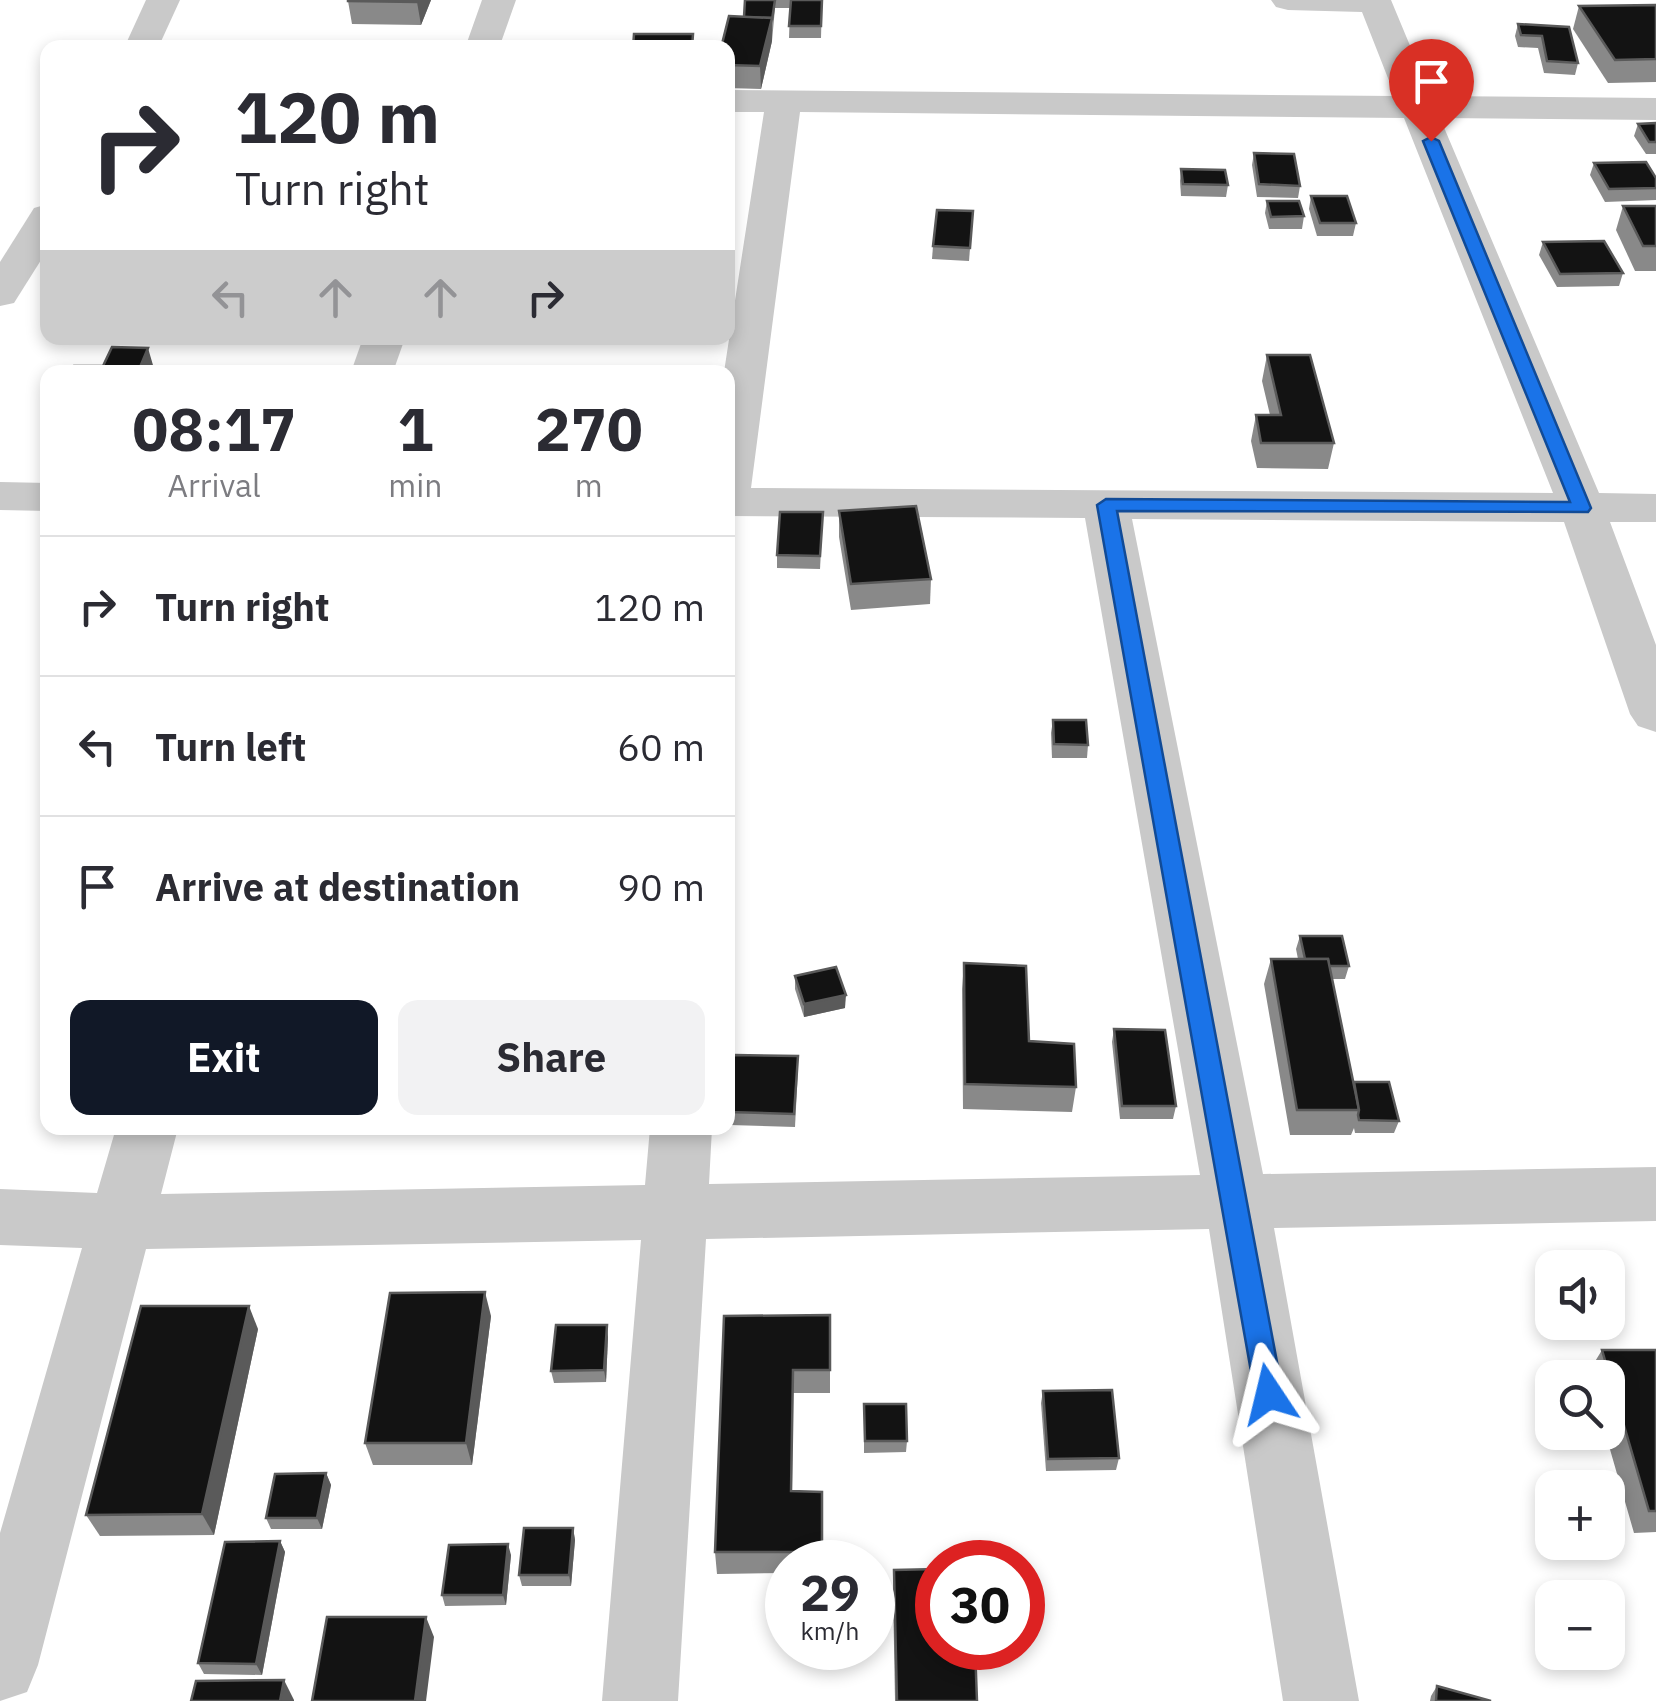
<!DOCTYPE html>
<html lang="en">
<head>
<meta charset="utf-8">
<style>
	:root { --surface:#fff; --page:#f2f2f3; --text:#2b2b33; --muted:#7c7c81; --line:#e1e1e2; --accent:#111827 }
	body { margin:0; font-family:"IBM Plex Sans",sans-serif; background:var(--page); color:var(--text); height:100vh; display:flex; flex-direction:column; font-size:38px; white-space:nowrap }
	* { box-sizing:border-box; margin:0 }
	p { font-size:32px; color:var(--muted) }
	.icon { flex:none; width:55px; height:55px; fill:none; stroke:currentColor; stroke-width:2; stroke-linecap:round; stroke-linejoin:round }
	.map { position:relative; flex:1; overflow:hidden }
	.drawer { position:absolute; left:40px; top:365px; width:695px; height:770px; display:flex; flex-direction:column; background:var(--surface); border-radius:20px; box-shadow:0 5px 15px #0003 }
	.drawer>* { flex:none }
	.guide { position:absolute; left:40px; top:40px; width:695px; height:305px; border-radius:20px; box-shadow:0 5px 15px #0003; background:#fff; color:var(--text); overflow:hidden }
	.tools { position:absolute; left:1535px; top:1250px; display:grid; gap:20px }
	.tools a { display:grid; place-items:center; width:90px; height:90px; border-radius:20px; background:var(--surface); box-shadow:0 5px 15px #0003; font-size:50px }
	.speed { position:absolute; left:765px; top:1540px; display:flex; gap:20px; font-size:50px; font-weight:700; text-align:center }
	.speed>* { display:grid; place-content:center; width:130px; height:130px; border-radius:50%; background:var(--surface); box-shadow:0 5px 15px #0003; line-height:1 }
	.speed small { font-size:25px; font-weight:400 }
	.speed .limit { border:15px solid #d22; background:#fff; color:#111 }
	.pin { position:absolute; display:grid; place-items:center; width:85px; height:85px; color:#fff; margin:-102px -42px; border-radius:50% 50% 50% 0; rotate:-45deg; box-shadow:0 0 10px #0007 }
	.pin .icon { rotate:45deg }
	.me { position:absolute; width:110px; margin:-55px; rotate:350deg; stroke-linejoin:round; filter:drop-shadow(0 0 8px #0008) }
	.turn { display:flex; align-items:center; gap:35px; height:210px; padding:0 30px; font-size:45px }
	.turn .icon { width:130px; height:130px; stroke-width:2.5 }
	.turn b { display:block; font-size:70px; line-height:85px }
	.lanes { display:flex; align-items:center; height:95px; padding:0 30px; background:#0003; justify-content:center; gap:50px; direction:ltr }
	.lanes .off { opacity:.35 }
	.eta { display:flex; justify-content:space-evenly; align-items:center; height:170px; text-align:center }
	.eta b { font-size:60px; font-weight:700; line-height:70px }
	.cta { display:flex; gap:20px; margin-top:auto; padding:20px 30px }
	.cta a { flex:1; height:115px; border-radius:20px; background:var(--accent); color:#fff; font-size:40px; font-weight:700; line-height:115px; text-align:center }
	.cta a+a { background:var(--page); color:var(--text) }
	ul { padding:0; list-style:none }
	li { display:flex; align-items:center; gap:30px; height:140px; padding:0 30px; border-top:2px solid var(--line) }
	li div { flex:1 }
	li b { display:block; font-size:38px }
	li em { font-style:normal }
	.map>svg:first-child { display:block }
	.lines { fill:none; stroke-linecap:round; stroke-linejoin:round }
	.minor { fill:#c9c9c9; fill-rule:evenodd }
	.wall { fill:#898989 }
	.shaded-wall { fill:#5a5a5a }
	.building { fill:#131313; stroke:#5a5a5a; stroke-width:2.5 }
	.route { fill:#1a73e8; stroke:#114b97; stroke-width:2.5 }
</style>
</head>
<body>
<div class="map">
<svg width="1656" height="1701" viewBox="0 0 1656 1701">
	<rect width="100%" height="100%" fill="#fff"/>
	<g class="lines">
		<g class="minor">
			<polygon points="146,0 180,0 158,48 124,48"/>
			<polygon points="482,0 516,0 499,48 465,48"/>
			<path d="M1271,0H1391L1431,96L1656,98V120L1440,118L1599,493L1656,494V522H1610L1656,645V732L1638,726L1630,714L1564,522L1132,519L1263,1174L1656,1167V1221L1274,1228L1359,1701H1283L1209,1229L706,1239L678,1701H602L641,1240L146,1249L38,1665L27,1692L0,1701V1533L82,1248L0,1245V1189L97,1193L116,1128H178L161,1194L645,1185L650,1128H712L709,1184L1200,1175L1085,518L728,516V372H724L764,112H728V90L1395,96L1362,12L1288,10L1276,7ZM800,112L1404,118L1553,493L751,488Z"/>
			<polygon points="48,204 48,249 14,303 0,306 0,262 34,208"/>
			<polygon points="363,338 405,338 393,372 351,372"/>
			<polygon points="0,482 48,483 48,511 0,510"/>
		</g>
	</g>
	<g class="wall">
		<polygon points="431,0 421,25 352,24 348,1"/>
		<polygon points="745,0 822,0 821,38 789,38 790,8 775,8 772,41 761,89 728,88 728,48 744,17"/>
		<polygon points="1656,5 1656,82 1608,83 1573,29 1579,6"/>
		<polygon points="1518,24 1569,27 1578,63 1575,75 1544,73 1538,48 1518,47 1515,36"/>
		<polygon points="1656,123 1656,154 1646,154 1634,136 1638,124"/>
		<polygon points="1254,153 1300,186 1298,198 1257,197 1252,165"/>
		<polygon points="1594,163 1656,178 1656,200 1605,202 1590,175"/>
		<polygon points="1181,169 1228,185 1226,197 1181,196 1180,181"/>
		<polygon points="1311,196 1356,223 1353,236 1317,236 1309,209"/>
		<polygon points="1267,201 1304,216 1302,229 1269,229 1265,213"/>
		<polygon points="1623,206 1656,206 1656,271 1635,271 1616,230"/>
		<polygon points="973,211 969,261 932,259 933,246"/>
		<polygon points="1543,242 1623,273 1619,286 1557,287 1539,255"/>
		<polygon points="1267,355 1334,443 1328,469 1257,468 1251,441 1256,415 1270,415 1262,381"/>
		<polygon points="839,511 931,579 930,604 851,610 839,537"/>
		<polygon points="823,512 820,569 777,568 777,555"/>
		<polygon points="1053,720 1088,745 1087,758 1052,758 1051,733"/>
		<polygon points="1300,936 1349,966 1345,979 1332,979 1353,1082 1399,1121 1394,1133 1355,1133 1354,1128 1351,1135 1290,1135 1264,984 1271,959 1298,959 1296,949"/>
		<polygon points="964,963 1029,1041 1076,1087 1072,1112 963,1109 962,989"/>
		<polygon points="795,976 845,1008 804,1017 795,989"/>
		<polygon points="1114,1029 1176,1106 1173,1119 1120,1119 1112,1042"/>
		<polygon points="798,1069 795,1127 730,1125 729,1112"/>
		<polygon points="830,1315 830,1393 793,1393 792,1491 822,1492 822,1562 788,1562 788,1573 717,1574 715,1552 724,1316"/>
		<polygon points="491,1316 472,1465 373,1465 365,1443"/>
		<polygon points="258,1329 214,1535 100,1536 86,1515"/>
		<polygon points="608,1337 606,1382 554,1383 551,1371"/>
		<polygon points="1602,1350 1656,1350 1656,1532 1634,1533 1605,1432 1608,1432 1608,1378 1590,1378 1588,1373"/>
		<polygon points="1043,1391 1119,1458 1116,1470 1046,1471 1041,1403"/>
		<polygon points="864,1404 907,1441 906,1452 864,1453"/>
		<polygon points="326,1473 331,1485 322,1529 271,1529 266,1518"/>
		<polygon points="573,1528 575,1540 571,1586 522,1586 519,1575"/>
		<polygon points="280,1541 285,1552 262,1675 204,1674 198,1663"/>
		<polygon points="511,1555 506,1605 445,1606 442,1595"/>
		<polygon points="894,1570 977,1701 895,1701 893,1591"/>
		<polygon points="1437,1686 1491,1701 1430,1701 1431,1696"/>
	</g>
	<g class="shaded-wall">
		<polygon points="418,0 431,0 421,25 417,2"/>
		<polygon points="772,18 772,41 761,89 760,66"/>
		<polygon points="148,348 155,372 138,372"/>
		<polygon points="846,995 845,1008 804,1017 804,1004"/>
		<polygon points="485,1292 491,1316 472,1465 466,1443"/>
		<polygon points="249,1306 258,1329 214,1535 202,1514"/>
		<polygon points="607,1325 608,1337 606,1382 604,1370"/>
		<polygon points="326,1473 331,1485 322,1529 317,1518"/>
		<polygon points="573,1528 575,1540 571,1586 569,1575"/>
		<polygon points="280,1541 285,1552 262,1675 256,1664"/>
		<polygon points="508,1544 511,1555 506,1605 503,1595"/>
		<polygon points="426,1617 434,1637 426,1701 415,1701"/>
		<polygon points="284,1680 294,1700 294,1701 280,1701"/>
	</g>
	<g class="building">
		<polygon points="348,0 418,0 417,2 348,1"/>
		<polygon points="745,0 775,0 772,20 772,18 744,17"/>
		<polygon points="791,0 822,0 821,26 789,26"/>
		<polygon points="1656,5 1656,59 1615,60 1579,6"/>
		<polygon points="729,16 772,18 760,66 728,65 728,48 721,48"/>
		<polygon points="1518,24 1569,27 1578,63 1547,61 1542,36 1521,35"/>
		<polygon points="634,34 693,34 692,48 633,48"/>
		<polygon points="1656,123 1656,142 1649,142 1638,124"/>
		<polygon points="1254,153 1294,154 1300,186 1259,184"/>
		<polygon points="1646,162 1656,178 1656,188 1609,189 1594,163"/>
		<polygon points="1181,169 1225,170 1228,185 1183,184"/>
		<polygon points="1311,196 1347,196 1356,223 1320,223"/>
		<polygon points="1267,201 1299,201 1304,216 1271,217"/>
		<polygon points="1623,206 1656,206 1656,246 1643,246"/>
		<polygon points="937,210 973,211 970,248 933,246"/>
		<polygon points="1604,241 1623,273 1560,274 1543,242"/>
		<polygon points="112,347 148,348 138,372 71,372 74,366 103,366"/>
		<polygon points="1267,355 1310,355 1334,443 1261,443 1256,415 1281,415"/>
		<polygon points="916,506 931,579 851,584 839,511"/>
		<polygon points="780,512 823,512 820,556 777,555"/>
		<polygon points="1053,720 1086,720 1088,745 1054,744"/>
		<polygon points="1300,936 1342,936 1349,966 1329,966 1328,959 1305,959"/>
		<polygon points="1271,959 1328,959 1359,1110 1297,1110"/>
		<polygon points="964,963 1026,966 1029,1041 1074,1044 1076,1087 965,1084"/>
		<polygon points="836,967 846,995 804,1004 795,976"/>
		<polygon points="1114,1029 1165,1030 1176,1106 1122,1106"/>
		<polygon points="734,1055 798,1056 794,1114 729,1112"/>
		<polygon points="1354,1082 1389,1082 1399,1121 1359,1120 1358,1115 1359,1110"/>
		<polygon points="485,1292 466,1443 365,1443 390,1293"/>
		<polygon points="141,1306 249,1306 202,1514 86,1515"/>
		<polygon points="830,1315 830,1370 793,1370 791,1491 822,1492 822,1552 715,1552 724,1316"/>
		<polygon points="556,1325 607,1325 604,1370 551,1371"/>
		<polygon points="1602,1350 1656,1350 1656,1511 1649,1511"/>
		<polygon points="1112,1390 1119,1458 1048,1459 1043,1391"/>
		<polygon points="864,1404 906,1404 907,1441 865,1441"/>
		<polygon points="326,1473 317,1518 266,1518 275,1474"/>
		<polygon points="524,1528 573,1528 569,1575 519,1575"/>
		<polygon points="280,1541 256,1664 198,1663 225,1542"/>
		<polygon points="508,1544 503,1595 442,1595 449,1545"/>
		<polygon points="938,1569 938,1648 975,1648 977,1701 897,1701 894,1570"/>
		<polygon points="327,1617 426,1617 415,1701 312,1701"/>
		<polygon points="284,1680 280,1701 191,1701 196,1681"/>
		<polygon points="1437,1686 1491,1701 1436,1701"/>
	</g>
	<polygon class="route" points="1431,137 1439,141 1591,508 1588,512 1117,511 1283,1394 1279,1403 1269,1407 1259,1403 1255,1394 1097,505 1106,499 1570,502 1423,141"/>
</svg>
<div class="tools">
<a><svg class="icon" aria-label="sound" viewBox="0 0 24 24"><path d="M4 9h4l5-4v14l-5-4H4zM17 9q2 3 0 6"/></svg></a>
<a><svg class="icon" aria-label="search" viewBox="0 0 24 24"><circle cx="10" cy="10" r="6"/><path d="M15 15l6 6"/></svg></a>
<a>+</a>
<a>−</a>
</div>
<div class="speed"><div>29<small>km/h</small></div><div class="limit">30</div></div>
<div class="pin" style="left:1431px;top:141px;background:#d93025"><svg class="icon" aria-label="arrive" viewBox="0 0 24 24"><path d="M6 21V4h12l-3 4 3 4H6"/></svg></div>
<svg class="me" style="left:1269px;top:1394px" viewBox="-20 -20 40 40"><path d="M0-17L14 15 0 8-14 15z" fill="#1a73e8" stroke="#fff" stroke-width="4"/></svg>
<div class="guide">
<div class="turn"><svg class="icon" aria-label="right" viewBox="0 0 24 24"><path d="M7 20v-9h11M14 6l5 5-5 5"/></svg><div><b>120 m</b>Turn right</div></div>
<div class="lanes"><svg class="icon off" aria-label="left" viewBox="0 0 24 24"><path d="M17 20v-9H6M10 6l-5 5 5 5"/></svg><svg class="icon off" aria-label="ahead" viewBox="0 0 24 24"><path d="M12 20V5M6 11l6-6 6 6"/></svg><svg class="icon off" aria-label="ahead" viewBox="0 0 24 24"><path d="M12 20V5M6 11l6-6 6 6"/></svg><svg class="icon" aria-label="right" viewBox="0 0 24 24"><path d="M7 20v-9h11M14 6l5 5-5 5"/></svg></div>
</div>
<section class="drawer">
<div class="eta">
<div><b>08:17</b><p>Arrival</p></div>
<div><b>1</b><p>min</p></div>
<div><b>270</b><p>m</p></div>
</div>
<ul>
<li><svg class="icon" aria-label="right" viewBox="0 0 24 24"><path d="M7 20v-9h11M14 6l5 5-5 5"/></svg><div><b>Turn right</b></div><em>120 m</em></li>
<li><svg class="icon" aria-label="left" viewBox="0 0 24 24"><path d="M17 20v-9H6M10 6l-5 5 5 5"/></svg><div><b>Turn left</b></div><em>60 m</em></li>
<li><svg class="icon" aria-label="arrive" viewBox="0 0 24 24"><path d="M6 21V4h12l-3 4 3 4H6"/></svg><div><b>Arrive at destination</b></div><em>90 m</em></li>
</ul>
<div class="cta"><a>Exit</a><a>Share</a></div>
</section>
</div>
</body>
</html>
